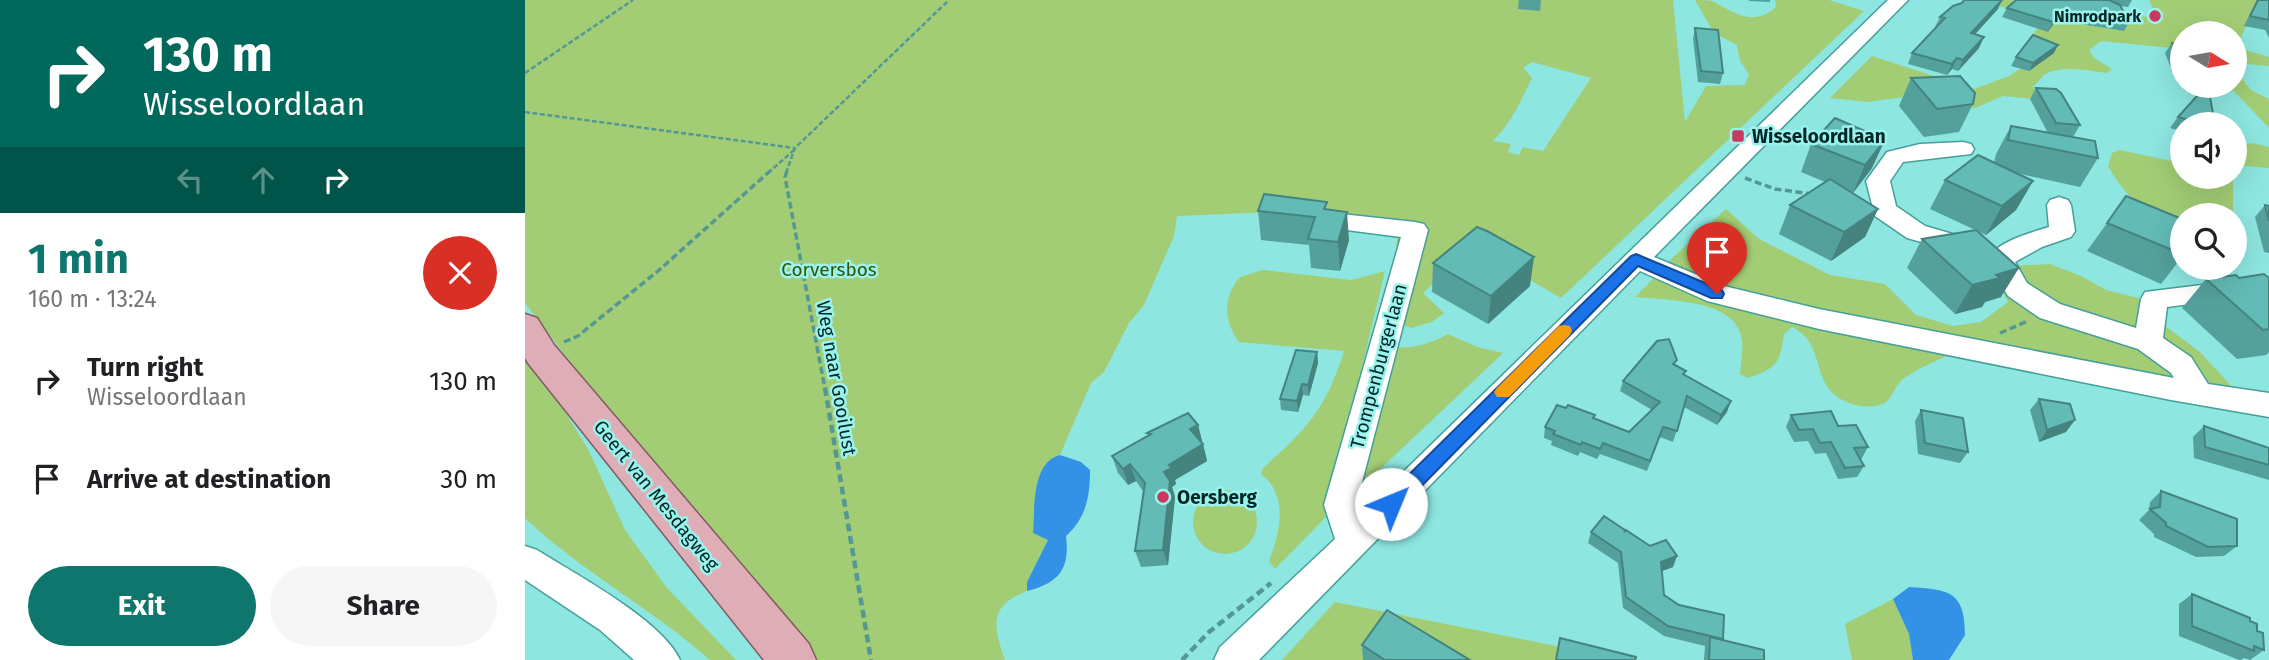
<!DOCTYPE html>
<html lang="en">
<head>
<meta charset="utf-8">
<style>
	:root { --surface:#fff; --page:#f6f6f6; --text:#202124; --muted:#757577; --accent:#0f766e }
	body { margin:0; font-family:"Fira Sans",sans-serif; background:var(--page); color:var(--text); height:100vh; display:flex; flex-direction:column; font-size:26px; white-space:nowrap }
	* { box-sizing:border-box; margin:0 }
	p { font-size:23px; color:var(--muted) }
	.icon { flex:none; width:38px; height:38px; fill:none; stroke:currentColor; stroke-width:2; stroke-linecap:round; stroke-linejoin:round }
	.map { position:relative; flex:1; overflow:hidden }
	.drawer { display:flex; flex-direction:column; background:var(--surface); width:525px }
	.drawer>* { flex:none }
	.guide { background:#00695c; color:#fff; overflow:hidden }
	.needle { width:46px; rotate:101deg }
	.controls { position:absolute; left:1645px; top:21px; display:grid; gap:14px }
	.controls a { display:grid; place-items:center; width:77px; height:77px; border-radius:50%; background:var(--surface); box-shadow:0 7px 28px #0002; font-size:35px }
	.pin { position:absolute; display:grid; place-items:center; width:60px; height:60px; color:#fff; margin:-72px -30px; border-radius:50% 50% 50% 0; rotate:-45deg; box-shadow:0 0 7px #0007 }
	.pin .icon { rotate:45deg }
	.me { position:absolute; width:77px; margin:-38px; rotate:45deg; stroke-linejoin:round; filter:drop-shadow(0 0 5px #0008) }
	.turn { display:flex; align-items:center; gap:24px; height:147px; padding:0 28px; font-size:32px }
	.turn .icon { width:91px; height:91px; stroke-width:2.5 }
	.turn b { display:block; font-size:49px; line-height:60px }
	.lanes { display:flex; align-items:center; height:66px; padding:0 28px; background:#0003; justify-content:center; gap:35px; direction:ltr }
	.lanes .off { opacity:.35 }
	.round { display:grid; place-items:center; flex:none; width:74px; height:74px; border-radius:37px; background:var(--page) }
	.head { display:flex; align-items:center; justify-content:space-between; height:119px; padding:0 28px }
	h1 { font-size:42px; font-weight:700; line-height:52px; color:var(--accent) }
	.action { display:flex; gap:14px; margin-top:auto; padding:14px 28px }
	.action a { flex:1; height:80px; border-radius:42px; background:var(--accent); color:#fff; font-size:28px; font-weight:700; line-height:80px; text-align:center }
	.action a+a { background:var(--page); color:var(--text) }
	ul { padding:0; list-style:none }
	li { display:flex; align-items:center; gap:21px; height:98px; padding:0 28px }
	li div { flex:1 }
	li b { display:block; font-size:26px }
	li em { font-style:normal }
	main { display:flex; flex:1; min-height:0 }
	.map>svg:first-child { display:block }
	.green { fill:#a2cd75; fill-rule:evenodd }
	.water { fill:#3391e6 }
	.lines { fill:none; stroke-linecap:round; stroke-linejoin:round }
	.minor-casing { stroke:#459f9a; stroke-width:3 }
	.major-casing { stroke:#835a63; stroke-width:3 }
	.path-far2 { stroke:#549894; stroke-width:2.5; stroke-dasharray:5 2.5; stroke-linecap:butt }
	.path-far1 { stroke:#549894; stroke-width:3.5; stroke-dasharray:7 3.5; stroke-linecap:butt }
	.path { stroke:#549894; stroke-width:4.5; stroke-dasharray:8 4.5; stroke-linecap:butt }
	.minor { fill:#fff; fill-rule:evenodd }
	.major { fill:#dfadb5; fill-rule:evenodd }
	.wall { fill:#54a19c }
	.shaded-wall { fill:#45837f }
	.building { fill:#62bbb5; stroke:#45837f; stroke-width:2 }
	.route { fill:#1a73e8; stroke:#114b97; stroke-width:2 }
	.slow { fill:#f59e0b }
	.poi-dot { fill:#c8395e; stroke:#9af3ed; stroke-width:2.5 }
	.labels { text-anchor:middle; stroke-width:5; stroke-linejoin:round; paint-order:stroke }
	.far-poi-label { font-size:16px; font-weight:bold; fill:#002725; stroke:#9af3ed; text-anchor:end }
	.poi-label { font-size:19px; font-weight:bold; fill:#002725; stroke:#9af3ed; text-anchor:start }
	.park-label { font-size:19px; fill:#355500; stroke:#9af3ed }
	.street-label { font-size:19px; fill:#002725; stroke:#9af3ed }
</style>
</head>
<body>
<main>
<section class="drawer">
<div class="guide">
<div class="turn"><svg class="icon" aria-label="right" viewBox="0 0 24 24"><path d="M7 20v-9h11M14 6l5 5-5 5"/></svg><div><b>130 m</b>Wisseloordlaan</div></div>
<div class="lanes"><svg class="icon off" aria-label="left" viewBox="0 0 24 24"><path d="M17 20v-9H6M10 6l-5 5 5 5"/></svg><svg class="icon off" aria-label="ahead" viewBox="0 0 24 24"><path d="M12 20V5M6 11l6-6 6 6"/></svg><svg class="icon" aria-label="right" viewBox="0 0 24 24"><path d="M7 20v-9h11M14 6l5 5-5 5"/></svg></div>
</div>
<div class="head"><div><h1>1 min</h1><p>160 m · 13:24</p></div><a class="round" style="background:#d93025;color:#fff"><svg class="icon" aria-label="close" viewBox="0 0 24 24"><path d="M6 6l12 12M18 6L6 18"/></svg></a></div>
<ul>
<li><svg class="icon" aria-label="right" viewBox="0 0 24 24"><path d="M7 20v-9h11M14 6l5 5-5 5"/></svg><div><b>Turn right</b><p>Wisseloordlaan</p></div><em>130 m</em></li>
<li><svg class="icon" aria-label="arrive" viewBox="0 0 24 24"><path d="M6 21V4h12l-3 4 3 4H6"/></svg><div><b>Arrive at destination</b></div><em>30 m</em></li>
</ul>
<div class="action"><a>Exit</a><a>Share</a></div>
</section>
<div class="map">
<svg width="1744" height="660" viewBox="0 0 1744 660">
	<rect width="100%" height="100%" fill="#8de6e0"/>
	<g class="green">
		<path d="M0,0H1148L1160,122L1181,86L1220,85L1224,74L1215,61L1212,45L1189,33L1170,0C1175,0 1183,0 1187,1C1209,12 1227,28 1251,7L1250,0H1304L1339,11L1036,298L976,263L935,259L898,293L919,313L907,322L886,328L866,319L873,221L750,212L652,216L649,236L619,305L604,323L579,372L566,383L535,455C513,461 509,513 508,532L523,540L502,582V591C463,606 468,626 480,660H291L213,582L0,303ZM1007,62L1066,78L1018,151L998,147L994,155L983,152L986,144L968,141C986,123 996,101 1007,78L998,68Z"/>
		<path d="M1457,0H1486L1574,27L1593,30L1601,16L1632,17L1624,0H1744L1734,1L1714,41V48L1744,57V66L1710,63V33H1657V49L1576,41L1564,50L1569,58L1587,69L1582,73C1564,71 1536,64 1519,75C1515,79 1511,84 1507,87L1528,101L1478,96L1450,108L1419,99L1386,96L1342,102L1305,98L1347,56L1449,89L1484,76L1494,70L1507,55L1497,51L1518,20Z"/>
		<polygon points="1710,70 1726,90 1744,99 1744,128 1704,86 1710,86"/>
		<polygon points="1727,143 1744,147 1744,168 1710,165 1710,146"/>
		<path d="M1594,150L1657,163V177H1708V215H1657V233C1622,214 1603,201 1583,166L1587,153Z"/>
		<polygon points="1201,209 1234,239 1305,275 1360,284 1391,315 1428,326 1456,322 1483,302 1470,278 1485,266 1525,264 1556,276 1581,290 1613,298 1627,316 1675,352 1709,389 1306,315 1198,287 1143,262"/>
		<path d="M738,270L826,280L860,271L801,517L750,569L744,561C755,533 764,495 736,474L738,468C782,429 801,409 819,351L714,342C698,320 698,297 715,277Z"/>
		<path d="M1132,275L1425,354C1410,362 1391,369 1378,379C1369,386 1368,399 1358,404C1349,407 1340,407 1331,405C1280,392 1306,346 1267,327L1259,334C1255,364 1251,368 1223,378L1215,374C1216,362 1219,347 1216,336C1209,299 1139,300 1110,297Z"/>
		<path d="M923,334L952,347L978,353L832,491L865,348C888,348 903,345 923,334Z"/>
		<path d="M0,346L64,451L100,530L142,588L211,660H185C125,607 57,572 0,518Z"/>
		<circle cx="700" cy="522" r="32"/>
		<polygon points="1368,599 1384,634 1388,660 1327,660 1320,624"/>
		<polygon points="810,602 1087,657 1086,660 757,660"/>
	</g>
	<g class="water">
		<path d="M535,455L556,462L565,470C565,497 561,518 541,536C545,569 534,583 502,591V582L523,540L508,533C510,511 506,462 535,455Z"/>
		<path d="M1384,587C1422,590 1440,589 1440,635L1424,660H1388L1384,634L1368,599Z"/>
	</g>
	<g class="lines">
		<defs>
			<g id="minor">
				<path d="M1363,0H1383L1129,257L1199,286L1294,309L1649,378L1646,373L1613,349L1515,318L1483,296L1462,259C1473,241 1505,233 1524,227L1522,205L1525,200L1534,197L1543,200L1546,205L1550,231L1546,237L1517,247L1490,262L1502,283L1535,304L1611,328L1616,299L1620,292L1701,282L1711,284L1714,291L1711,298L1642,307L1638,338L1666,357L1683,384L1744,393V417L1646,400L1294,329L1182,301L1115,271L734,660H689L695,647L810,539L799,505L876,237L798,227L795,221L798,215L807,213L890,222L899,224L903,230L831,505L834,515Z"/>
				<polygon points="1438,142 1446,144 1449,149 1446,154 1378,162 1365,181 1371,206 1400,226 1455,242 1459,248 1455,254 1446,256 1382,238 1350,216 1341,181 1362,152 1395,144"/>
				<path d="M0,546L12,550C50,574 137,620 155,660H109L75,630L0,580Z"/>
			</g>
			<polygon id="major" points="0,314 12,318 29,345 284,644 291,660 239,660 3,363 0,358"/>
		</defs>
		<use href="#minor" class="minor-casing"/>
		<use href="#major" class="major-casing"/>
		<g class="path-far2">
			<polyline points="0,73 108,0"/>
			<polyline points="0,112 269,148"/>
			<polyline points="243,173 269,150"/>
			<polyline points="261,173 270,148 424,0"/>
		</g>
		<g class="path-far1">
			<polyline points="262,171 260,177 300,389"/>
			<polyline points="1220,178 1250,189 1287,194"/>
			<polyline points="1475,333 1503,321"/>
			<polyline points="39,342 53,336 133,271 245,171"/>
		</g>
		<g class="path">
			<polyline points="300,388 346,660"/>
			<polyline points="657,660 684,632 746,583"/>
		</g>
		<use href="#minor" class="minor"/>
		<use href="#major" class="major"/>
	</g>
	<g class="wall">
		<polygon points="994,0 1016,0 1015,11 993,9"/>
		<polygon points="1224,0 1245,0 1245,2 1224,1"/>
		<polygon points="1586,0 1607,0 1603,7 1595,6 1604,22 1599,31 1531,20 1523,32 1477,17 1482,8 1586,1"/>
		<polygon points="1732,0 1744,0 1744,38 1740,30 1719,26"/>
		<polygon points="1473,9 1450,34 1454,48 1433,71 1427,69 1422,75 1383,64 1387,53 1411,28 1410,27 1415,17"/>
		<polygon points="1170,28 1198,73 1195,84 1173,82 1168,39"/>
		<polygon points="1647,43 1657,44 1657,73 1647,71 1640,53"/>
		<polygon points="1529,53 1504,71 1486,66 1491,57"/>
		<polygon points="1386,78 1448,104 1434,132 1399,137 1374,106"/>
		<polygon points="1511,88 1555,125 1548,137 1542,136 1573,158 1555,187 1491,173 1508,181 1491,210 1461,235 1405,209 1420,180 1469,163 1471,154 1486,126 1523,133 1505,99"/>
		<polygon points="1653,117 1690,124 1657,124 1657,131 1645,128"/>
		<polygon points="1286,144 1347,168 1328,193 1353,209 1340,237 1306,261 1254,234 1265,205 1300,182 1276,172"/>
		<polygon points="1740,205 1744,206 1744,253 1739,252 1730,217"/>
		<polygon points="803,210 824,240 815,271 786,268 784,245 736,240 733,211"/>
		<polygon points="1657,219 1657,257 1636,284 1562,251 1582,223"/>
		<polygon points="1397,239 1476,297 1460,302 1457,307 1430,314 1382,268"/>
		<polygon points="908,263 1005,286 963,324 907,292"/>
		<polygon points="1714,278 1744,278 1744,352 1741,355 1712,359 1657,308 1681,279"/>
		<polygon points="792,352 793,363 784,396 778,395 773,412 756,410 755,399"/>
		<polygon points="1150,365 1159,375 1202,412 1192,425 1159,407 1148,442 1135,437 1122,471 1075,454 1072,459 1055,452 1053,456 1026,445 1027,441 1019,438 1020,427 1041,408 1104,432 1127,410 1095,391 1098,381"/>
		<polygon points="1514,399 1541,432 1514,442 1505,410"/>
		<polygon points="1396,410 1443,452 1435,463 1393,454 1390,421"/>
		<polygon points="1266,415 1313,426 1343,447 1337,458 1335,459 1339,466 1332,477 1313,479 1301,453 1290,454 1283,441 1269,442 1261,427"/>
		<polygon points="673,425 677,441 676,442 678,444 682,461 650,480 651,484 647,487 650,497 643,565 616,567 610,551 618,491 611,481 603,485 593,473 587,456 623,435 622,433"/>
		<polygon points="1679,426 1744,448 1744,480 1669,458 1668,437"/>
		<polygon points="1636,491 1712,546 1699,556 1671,557 1629,537 1629,534 1614,520 1624,510 1625,502"/>
		<polygon points="1066,532 1148,567 1136,571 1139,595 1198,639 1198,640 1239,660 1179,660 1180,646 1139,636 1098,608 1093,563 1063,543"/>
		<polygon points="1667,594 1725,621 1732,631 1739,650 1725,660 1719,658 1716,660 1714,660 1654,636 1654,604"/>
		<polygon points="837,645 945,660 838,660"/>
	</g>
	<g class="shaded-wall">
		<polygon points="1477,0 1473,9 1441,44 1446,33"/>
		<polygon points="1536,11 1531,20 1523,32 1528,22"/>
		<polygon points="1459,37 1454,48 1433,71 1438,60"/>
		<polygon points="1533,45 1529,53 1504,71 1508,63"/>
		<polygon points="1432,58 1427,69 1422,75 1427,64"/>
		<polygon points="1360,140 1347,168 1328,193 1340,165"/>
		<polygon points="1508,181 1491,210 1461,235 1477,206"/>
		<polygon points="1353,209 1340,237 1306,261 1319,232"/>
		<polygon points="822,212 824,240 815,271 813,242"/>
		<polygon points="1009,257 1005,286 963,324 966,296"/>
		<polygon points="1494,268 1476,297 1460,302 1457,307 1430,314 1447,285 1471,275"/>
		<polygon points="792,352 793,363 784,396 783,385"/>
		<polygon points="777,384 778,395 773,412 772,401"/>
		<polygon points="1206,401 1202,412 1192,425 1196,415"/>
		<polygon points="1550,420 1541,432 1514,442 1522,430"/>
		<polygon points="673,425 677,441 669,446 665,429"/>
		<polygon points="678,444 682,461 650,480 651,484 647,487 650,497 643,565 638,550 639,472 644,465"/>
		<polygon points="605,464 611,481 603,485 598,469"/>
		<polygon points="1152,556 1148,567 1132,573 1136,562"/>
	</g>
	<g class="building">
		<polygon points="1439,0 1477,0 1446,33 1459,37 1438,60 1432,58 1427,64 1387,53 1420,18 1415,17 1428,6 1437,3"/>
		<polygon points="1491,0 1584,0 1595,5 1604,22 1536,11 1528,22 1482,8"/>
		<polygon points="1733,0 1744,0 1744,20 1725,16"/>
		<polygon points="1170,28 1193,30 1198,73 1176,71"/>
		<polygon points="1508,35 1533,45 1508,63 1491,57"/>
		<polygon points="1647,43 1657,44 1657,60 1654,60"/>
		<polygon points="1435,76 1450,93 1448,104 1412,109 1386,78"/>
		<polygon points="1681,86 1683,86 1690,124 1680,124 1653,117"/>
		<polygon points="1511,88 1531,89 1536,93 1555,125 1531,123"/>
		<polygon points="1310,118 1360,140 1340,165 1286,144"/>
		<polygon points="1486,126 1570,141 1573,158 1483,140"/>
		<polygon points="1453,155 1508,181 1477,206 1420,180"/>
		<polygon points="1305,179 1353,209 1319,232 1265,205"/>
		<polygon points="739,194 802,202 799,209 822,212 813,242 783,239 790,217 733,211"/>
		<polygon points="1601,196 1657,219 1657,254 1582,223"/>
		<polygon points="1740,205 1744,206 1744,221"/>
		<polygon points="952,227 962,231 1009,257 966,296 908,263"/>
		<polygon points="1451,230 1494,268 1471,275 1475,278 1447,285 1397,239"/>
		<polygon points="1739,274 1744,278 1744,329 1738,330 1681,279 1711,275 1714,278"/>
		<polygon points="1144,339 1152,360 1148,364 1161,371 1158,374 1206,401 1196,415 1162,396 1152,431 1138,427 1125,461 1078,443 1075,449 1057,442 1056,445 1028,434 1030,431 1020,427 1032,405 1041,408 1043,405 1070,415 1068,418 1104,432 1135,402 1098,381 1132,341"/>
		<polygon points="771,350 792,352 783,385 777,384 772,401 755,399"/>
		<polygon points="1514,399 1545,404 1550,420 1522,430"/>
		<polygon points="1396,410 1438,418 1443,452 1400,443"/>
		<polygon points="1306,411 1313,426 1331,425 1343,447 1329,448 1339,466 1320,468 1306,442 1295,443 1288,429 1274,430 1266,415"/>
		<polygon points="663,413 673,425 665,429 678,444 644,465 647,468 639,472 645,481 638,550 610,551 620,483 605,464 598,469 587,456 626,434 622,433"/>
		<polygon points="1679,426 1744,448 1744,465 1680,447"/>
		<polygon points="1636,491 1712,519 1712,546 1683,547 1641,526 1641,523 1625,509 1635,507"/>
		<polygon points="1079,516 1100,530 1099,532 1101,530 1125,546 1141,540 1152,556 1136,562 1139,595 1154,605 1199,615 1198,639 1143,626 1101,597 1096,552 1066,532"/>
		<polygon points="1667,594 1725,618 1725,621 1732,624 1732,631 1738,633 1739,650 1729,646 1729,651 1667,626"/>
		<polygon points="862,610 945,660 860,660 837,645"/>
		<polygon points="1185,637 1239,650 1239,660 1184,660"/>
		<polygon points="1035,638 1111,657 1110,660 1031,660"/>
	</g>
	<polygon class="route" points="1111,254 1197,290 1199,294 1197,298 1186,298 1113,266 873,510 866,512 859,510 857,504 859,499 1106,256"/>
	<polygon class="slow" points="1039,325 1045,326 1047,331 1045,335 984,397 972,397 969,392 972,388 1034,326"/>
	<g class="poi-dot">
		<circle cx="1630" cy="16" r="7"/>
		<rect x="1206" y="129" width="14" height="14" rx="3.5"/>
		<circle cx="638" cy="497" r="7"/>
	</g>
	<g class="labels">
		<g class="far-poi-label">
			<text x="1616" y="22">Nimrodpark</text>
		</g>
		<g class="poi-label">
			<text x="1227" y="143">Wisseloordlaan</text>
			<text x="652" y="504">Oersberg</text>
		</g>
		<g class="park-label">
			<text x="304" y="276">Corversbos</text>
		</g>
		<g class="street-label">
			<text transform="translate(853 366) rotate(-75)" y="7">Trompenburgerlaan</text>
			<text transform="translate(312 378) rotate(80)" y="7">Weg naar Gooilust</text>
			<text transform="translate(132 495) rotate(51)" y="7">Geert van Mesdagweg</text>
		</g>
	</g>
</svg>
<div class="controls">
<a><svg class="needle" viewBox="-14 -14 28 28"><path d="M0-13l5 13h-10z" fill="#e53935"/><path d="M0 13l5-13h-10z" fill="#757577"/></svg></a>
<a><svg class="icon" aria-label="sound" viewBox="0 0 24 24"><path d="M4 9h4l5-4v14l-5-4H4zM17 9q2 3 0 6"/></svg></a>
<a><svg class="icon" aria-label="search" viewBox="0 0 24 24"><circle cx="10" cy="10" r="6"/><path d="M15 15l6 6"/></svg></a>
</div>
<div class="pin" style="left:1192px;top:294px;background:#d93025"><svg class="icon" aria-label="arrive" viewBox="0 0 24 24"><path d="M6 21V4h12l-3 4 3 4H6"/></svg></div>
<svg class="me" style="left:866px;top:504px" viewBox="-20 -20 40 40"><circle r="19" fill="#fff"/><path d="M0-13L10 11 0 6-10 11z" fill="#1a73e8"/></svg>
</div>
</main>
</body>
</html>
